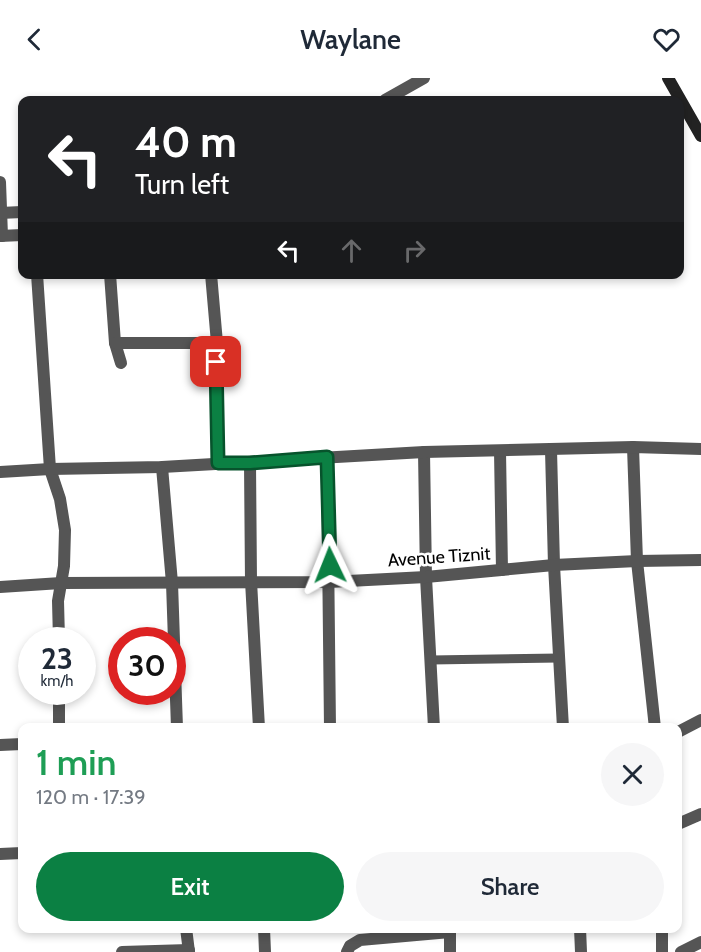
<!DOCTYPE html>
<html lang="en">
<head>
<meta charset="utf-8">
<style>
	:root { --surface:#fff; --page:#f6f6f7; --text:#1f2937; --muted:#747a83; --accent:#0b8043 }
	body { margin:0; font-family:Cabin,sans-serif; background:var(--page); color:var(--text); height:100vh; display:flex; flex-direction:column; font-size:22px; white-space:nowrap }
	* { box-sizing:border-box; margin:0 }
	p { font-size:20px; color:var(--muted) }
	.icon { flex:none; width:33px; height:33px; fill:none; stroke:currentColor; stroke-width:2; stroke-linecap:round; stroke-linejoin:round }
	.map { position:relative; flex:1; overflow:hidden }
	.sheet { position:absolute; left:18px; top:645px; width:664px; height:210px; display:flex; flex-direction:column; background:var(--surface); border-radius:12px; box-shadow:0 3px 9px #0003 }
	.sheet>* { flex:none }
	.hud { position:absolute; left:18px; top:18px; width:666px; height:183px; border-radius:12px; box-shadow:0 3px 9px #0003; background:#202124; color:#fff; overflow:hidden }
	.speed { position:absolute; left:18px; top:549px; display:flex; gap:12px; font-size:30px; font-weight:700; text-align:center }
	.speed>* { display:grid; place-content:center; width:78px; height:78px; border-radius:50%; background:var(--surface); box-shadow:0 3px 9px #0003; line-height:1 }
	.speed small { font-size:15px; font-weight:400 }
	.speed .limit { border:9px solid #d22; background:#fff; color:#111 }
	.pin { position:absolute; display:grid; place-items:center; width:51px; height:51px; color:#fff; margin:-26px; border-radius:12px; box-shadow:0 3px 9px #0006 }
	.me { position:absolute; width:66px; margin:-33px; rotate:358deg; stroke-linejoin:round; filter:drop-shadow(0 0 4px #0008) }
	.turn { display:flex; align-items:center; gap:21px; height:126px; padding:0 18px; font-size:27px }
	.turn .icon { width:78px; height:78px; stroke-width:2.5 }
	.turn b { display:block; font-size:42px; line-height:51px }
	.lanes { display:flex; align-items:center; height:57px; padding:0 18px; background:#0003; justify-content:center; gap:30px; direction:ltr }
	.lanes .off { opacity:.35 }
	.round { display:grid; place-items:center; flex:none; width:63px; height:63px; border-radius:32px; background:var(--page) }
	.summary { display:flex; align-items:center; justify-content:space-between; height:102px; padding:0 18px }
	h1 { font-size:36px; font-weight:600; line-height:45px; color:#1e9e55 }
	.cta { display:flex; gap:12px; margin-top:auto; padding:12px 18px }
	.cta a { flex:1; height:69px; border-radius:36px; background:var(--accent); color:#fff; font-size:24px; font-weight:600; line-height:69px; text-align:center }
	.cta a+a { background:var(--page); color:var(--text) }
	header { display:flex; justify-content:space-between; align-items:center; height:78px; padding:0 18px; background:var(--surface); font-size:27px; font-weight:600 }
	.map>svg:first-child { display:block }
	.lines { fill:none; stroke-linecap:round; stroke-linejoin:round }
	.lane { stroke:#555; stroke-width:9 }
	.street { stroke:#555; stroke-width:12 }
	.secondary { stroke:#222; stroke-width:12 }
	.route-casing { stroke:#07532c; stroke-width:15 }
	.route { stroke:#0b8043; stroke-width:10 }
	.labels { text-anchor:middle; stroke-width:5; stroke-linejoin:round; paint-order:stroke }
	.street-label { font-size:18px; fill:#000; stroke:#fff }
</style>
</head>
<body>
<header><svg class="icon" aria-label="back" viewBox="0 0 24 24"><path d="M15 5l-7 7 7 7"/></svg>Waylane<svg class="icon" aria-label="heart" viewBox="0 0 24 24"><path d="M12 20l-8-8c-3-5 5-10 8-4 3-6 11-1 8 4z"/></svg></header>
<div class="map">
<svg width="701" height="874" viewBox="0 0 701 874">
	<rect width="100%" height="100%" fill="#fff"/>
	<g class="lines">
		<polyline class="lane" points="431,582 559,580"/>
		<g class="street">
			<polyline points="385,22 424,0"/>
			<polyline points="0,104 2,158"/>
			<polyline points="0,135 22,134"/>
			<polyline points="0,158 22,157"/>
			<polyline points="37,196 50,391 60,421 65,452 64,488 58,523 59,562"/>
			<polyline points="110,196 115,265 121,285"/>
			<polyline points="211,196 217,265 218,385"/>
			<polyline points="115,265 217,265"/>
			<polyline points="633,369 637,483 655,650"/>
			<polyline points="551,372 554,487 563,650"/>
			<polyline points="500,373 502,492"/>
			<polyline points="424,374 426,499 434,650"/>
			<polyline points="327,379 330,650"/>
			<polyline points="250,385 251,503 259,650"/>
			<polyline points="162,389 172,505 177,650"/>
			<polyline points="0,394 50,391 162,389 424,374 633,369 701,371"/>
			<polyline points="0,509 61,505 329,504 426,499 554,487 637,483 701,482"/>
			<polyline points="59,614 59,650"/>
			<polyline points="678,654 701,642"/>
			<polyline points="0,667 22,666"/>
			<polyline points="678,746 701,736"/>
			<polyline points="0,776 22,775"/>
			<polyline points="186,850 189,874"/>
			<polyline points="264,850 265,874"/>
			<polyline points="450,850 450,874"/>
			<polyline points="580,850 581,874"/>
			<polyline points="662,850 662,874"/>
			<polyline points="122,874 189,872"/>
			<polyline points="347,874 350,868 360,862 450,854"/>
			<polyline points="681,874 701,864"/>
		</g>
		<polyline class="secondary" points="668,0 701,58"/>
	</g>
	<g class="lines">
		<defs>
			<polyline id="route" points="216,284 218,385 250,385 327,379 330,487"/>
		</defs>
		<use href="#route" class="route-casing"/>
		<use href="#route" class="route"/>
	</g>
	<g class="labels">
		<g class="street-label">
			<text transform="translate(439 479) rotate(-4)" y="6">Avenue Tiznit</text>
		</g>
	</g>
</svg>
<div class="speed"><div>23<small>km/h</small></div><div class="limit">30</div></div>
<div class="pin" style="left:216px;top:284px;background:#d93025"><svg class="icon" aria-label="arrive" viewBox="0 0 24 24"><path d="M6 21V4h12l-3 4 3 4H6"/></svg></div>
<svg class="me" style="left:330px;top:487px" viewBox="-20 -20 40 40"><path d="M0-17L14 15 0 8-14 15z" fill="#0b8043" stroke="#fff" stroke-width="4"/></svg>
<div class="hud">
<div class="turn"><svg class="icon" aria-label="left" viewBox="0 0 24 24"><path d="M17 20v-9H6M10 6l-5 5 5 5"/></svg><div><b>40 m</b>Turn left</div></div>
<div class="lanes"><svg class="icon" aria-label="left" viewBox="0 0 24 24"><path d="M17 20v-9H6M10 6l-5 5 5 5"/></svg><svg class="icon off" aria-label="ahead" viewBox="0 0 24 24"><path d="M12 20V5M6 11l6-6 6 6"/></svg><svg class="icon off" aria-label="right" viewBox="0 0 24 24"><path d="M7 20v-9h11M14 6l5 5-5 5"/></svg></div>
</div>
<section class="sheet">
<div class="summary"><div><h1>1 min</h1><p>120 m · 17:39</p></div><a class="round"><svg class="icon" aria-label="close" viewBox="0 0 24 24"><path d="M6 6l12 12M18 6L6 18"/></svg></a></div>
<div class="cta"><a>Exit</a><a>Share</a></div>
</section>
</div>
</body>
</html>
